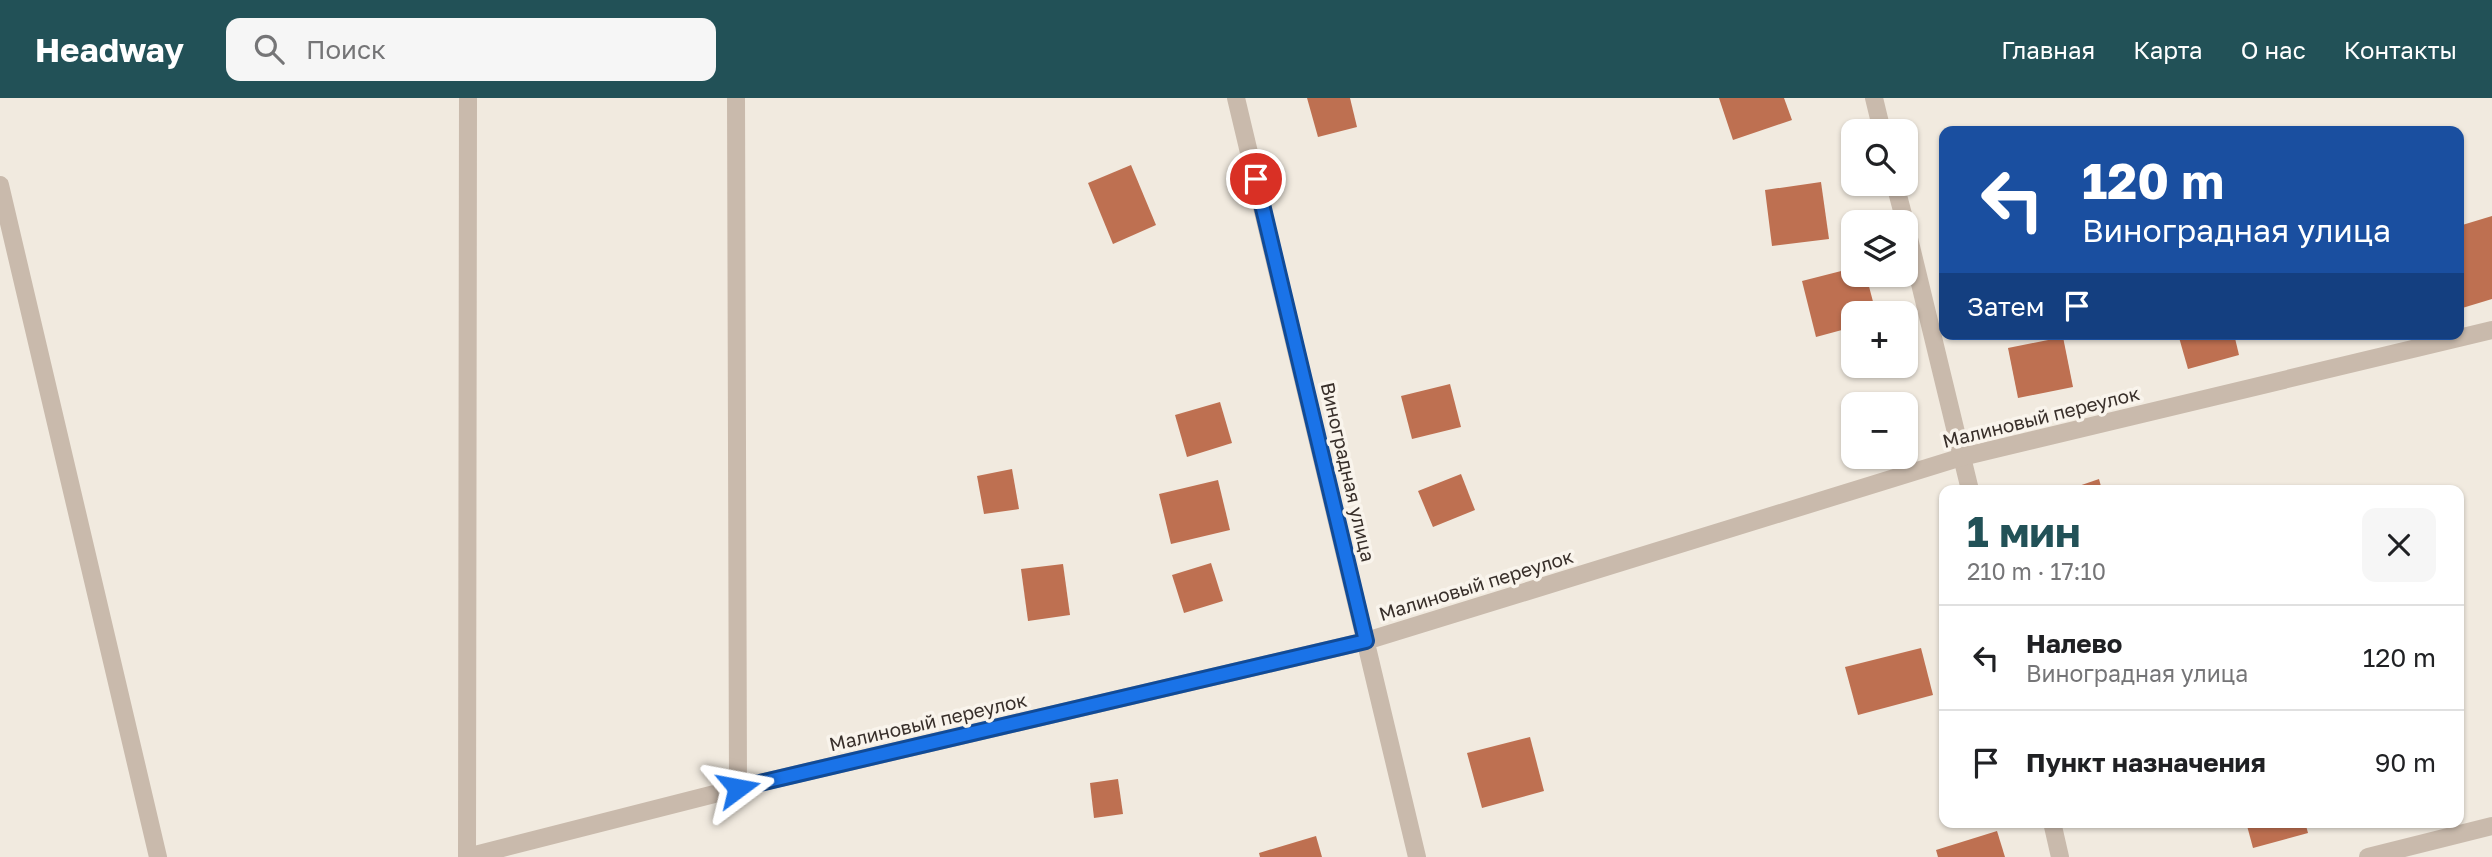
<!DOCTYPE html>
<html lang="ru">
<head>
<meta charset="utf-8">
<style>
	:root { --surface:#fff; --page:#f6f6f6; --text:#202124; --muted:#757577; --line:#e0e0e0; --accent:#225157 }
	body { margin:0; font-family:"Golos Text",sans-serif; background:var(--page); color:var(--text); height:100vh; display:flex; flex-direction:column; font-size:26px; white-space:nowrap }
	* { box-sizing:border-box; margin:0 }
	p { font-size:23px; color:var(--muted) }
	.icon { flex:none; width:38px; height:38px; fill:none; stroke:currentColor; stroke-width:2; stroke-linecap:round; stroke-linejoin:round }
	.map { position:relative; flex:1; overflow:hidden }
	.details { position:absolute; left:1939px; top:387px; width:525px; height:343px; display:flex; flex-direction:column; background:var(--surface); border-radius:14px; box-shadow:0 2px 5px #0004 }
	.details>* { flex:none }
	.guide { position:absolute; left:1939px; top:28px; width:525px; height:214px; border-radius:14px; box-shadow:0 2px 5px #0004; background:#1a4fa0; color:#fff; overflow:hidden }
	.tools { position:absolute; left:1841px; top:21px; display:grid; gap:14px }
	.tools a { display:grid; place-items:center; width:77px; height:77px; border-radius:14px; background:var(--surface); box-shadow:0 2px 5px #0004; font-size:35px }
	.pin { position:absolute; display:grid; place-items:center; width:60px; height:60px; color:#fff; margin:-30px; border:4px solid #fff; border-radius:50%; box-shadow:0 2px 7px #0007 }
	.me { position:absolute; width:77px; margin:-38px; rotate:77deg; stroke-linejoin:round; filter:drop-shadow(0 0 5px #0008) }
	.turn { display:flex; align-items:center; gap:24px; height:147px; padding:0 28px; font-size:32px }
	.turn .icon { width:91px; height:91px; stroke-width:2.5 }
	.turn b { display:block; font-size:49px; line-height:60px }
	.then { display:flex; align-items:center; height:66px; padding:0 28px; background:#0003; gap:14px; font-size:26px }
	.round { display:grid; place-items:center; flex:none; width:74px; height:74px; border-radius:14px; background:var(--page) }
	.headline { display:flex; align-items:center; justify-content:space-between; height:119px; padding:0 28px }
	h1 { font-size:42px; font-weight:700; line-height:52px; color:var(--accent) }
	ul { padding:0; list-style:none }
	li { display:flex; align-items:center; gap:21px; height:105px; padding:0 28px; border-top:2px solid var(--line) }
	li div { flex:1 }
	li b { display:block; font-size:26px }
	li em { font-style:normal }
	header { display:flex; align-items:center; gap:42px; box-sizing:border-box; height:98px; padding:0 35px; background:var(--accent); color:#fff }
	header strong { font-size:33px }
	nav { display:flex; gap:38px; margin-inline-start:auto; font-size:24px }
	.search { width:490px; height:63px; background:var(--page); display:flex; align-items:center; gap:18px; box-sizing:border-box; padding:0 24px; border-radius:14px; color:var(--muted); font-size:26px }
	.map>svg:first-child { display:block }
	.building { fill:#be7051 }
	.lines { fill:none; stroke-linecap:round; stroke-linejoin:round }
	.street { stroke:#c9baac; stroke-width:18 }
	.route-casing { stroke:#114b97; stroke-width:18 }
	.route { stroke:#1a73e8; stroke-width:12 }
	.labels { text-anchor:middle; stroke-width:7; stroke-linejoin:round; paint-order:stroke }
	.street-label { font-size:19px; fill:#382f2a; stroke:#f9f4ec }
</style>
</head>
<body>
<header>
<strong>Headway</strong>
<div class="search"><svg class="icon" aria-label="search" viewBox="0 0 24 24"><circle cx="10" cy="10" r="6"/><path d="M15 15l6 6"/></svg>Поиск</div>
<nav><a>Главная</a><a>Карта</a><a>О нас</a><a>Контакты</a></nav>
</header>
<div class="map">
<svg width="2492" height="759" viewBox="0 0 2492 759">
	<rect width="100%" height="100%" fill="#f1eadf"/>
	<g class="building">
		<polygon points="1307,0 1350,0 1357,29 1318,39"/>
		<polygon points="1719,0 1784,0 1792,22 1733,42"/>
		<polygon points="1131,67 1156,127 1113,146 1088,85"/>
		<polygon points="1821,84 1829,141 1772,148 1765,92"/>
		<polygon points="2492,118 2492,201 2459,211 2459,128"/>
		<polygon points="1853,170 1853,177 1866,177 1876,215 1853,215 1853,229 1816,239 1802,183"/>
		<polygon points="2178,236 2234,236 2239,257 2188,271"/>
		<polygon points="2063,239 2073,289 2018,300 2008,250"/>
		<polygon points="1450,286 1461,329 1412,341 1401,298"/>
		<polygon points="1220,304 1232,345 1187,359 1175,317"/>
		<polygon points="1012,371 1019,411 984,416 977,378"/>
		<polygon points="1461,376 1475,412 1433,429 1418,393"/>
		<polygon points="2099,381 2102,392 2067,392"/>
		<polygon points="1218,382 1230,432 1171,446 1159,396"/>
		<polygon points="1211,465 1223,503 1184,515 1172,477"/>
		<polygon points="1063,466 1070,517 1028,523 1021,471"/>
		<polygon points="1921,550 1933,597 1858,617 1845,569"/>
		<polygon points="1530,639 1544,693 1482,710 1467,655"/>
		<polygon points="1118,681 1123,716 1094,720 1090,685"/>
		<polygon points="2246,724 2305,724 2308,735 2253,750"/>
		<polygon points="1997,733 2005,759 1938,759 1936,752"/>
		<polygon points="1316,738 1322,759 1260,759 1259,755"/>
	</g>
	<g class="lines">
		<g class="street">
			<polyline points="736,0 738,690"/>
			<polyline points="1236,0 1417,759"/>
			<polyline points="1874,0 1882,33"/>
			<polyline points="1895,86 1905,124"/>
			<polyline points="0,87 158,759"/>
			<polyline points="1906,128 1970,392"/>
			<polyline points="2052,724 2060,759"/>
			<polyline points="467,759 738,690 1366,543 1962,359 2492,232"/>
			<polyline points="467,759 468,0"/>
			<polyline points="2368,759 2492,728"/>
		</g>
	</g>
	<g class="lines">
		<defs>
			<polyline id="route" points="738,690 1366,543 1256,81"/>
		</defs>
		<use href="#route" class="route-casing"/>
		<use href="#route" class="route"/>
	</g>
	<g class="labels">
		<g class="street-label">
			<text transform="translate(2041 319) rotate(-14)" y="7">Малиновый переулок</text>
			<text transform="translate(1348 374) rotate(77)" y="7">Виноградная улица</text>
			<text transform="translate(1476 487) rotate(-17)" y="7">Малиновый переулок</text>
			<text transform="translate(928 624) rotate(-13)" y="7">Малиновый переулок</text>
		</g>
	</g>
</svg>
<div class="tools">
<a><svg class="icon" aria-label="search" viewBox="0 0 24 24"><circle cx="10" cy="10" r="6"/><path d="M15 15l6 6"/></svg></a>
<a><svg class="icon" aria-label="layers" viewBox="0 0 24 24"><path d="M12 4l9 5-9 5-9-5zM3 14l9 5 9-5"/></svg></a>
<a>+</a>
<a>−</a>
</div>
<div class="pin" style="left:1256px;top:81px;background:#d93025"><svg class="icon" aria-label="arrive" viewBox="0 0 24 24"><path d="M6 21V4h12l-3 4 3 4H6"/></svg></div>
<svg class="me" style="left:738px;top:690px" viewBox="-20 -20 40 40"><path d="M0-17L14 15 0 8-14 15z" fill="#1a73e8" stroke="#fff" stroke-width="4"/></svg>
<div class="guide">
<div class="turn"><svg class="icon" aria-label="left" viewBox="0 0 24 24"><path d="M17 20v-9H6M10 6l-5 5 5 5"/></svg><div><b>120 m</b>Виноградная улица</div></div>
<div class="then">Затем<svg class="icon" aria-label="arrive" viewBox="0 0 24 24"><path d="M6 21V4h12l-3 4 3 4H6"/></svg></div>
</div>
<section class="details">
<div class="headline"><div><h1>1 мин</h1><p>210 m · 17:10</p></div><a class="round"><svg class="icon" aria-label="close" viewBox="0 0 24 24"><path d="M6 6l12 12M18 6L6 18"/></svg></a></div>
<ul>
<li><svg class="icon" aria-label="left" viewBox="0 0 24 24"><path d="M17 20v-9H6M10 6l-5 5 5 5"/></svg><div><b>Налево</b><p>Виноградная улица</p></div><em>120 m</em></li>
<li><svg class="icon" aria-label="arrive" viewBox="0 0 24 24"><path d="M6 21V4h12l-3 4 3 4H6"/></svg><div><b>Пункт назначения</b></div><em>90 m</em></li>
</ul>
</section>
</div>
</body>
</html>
